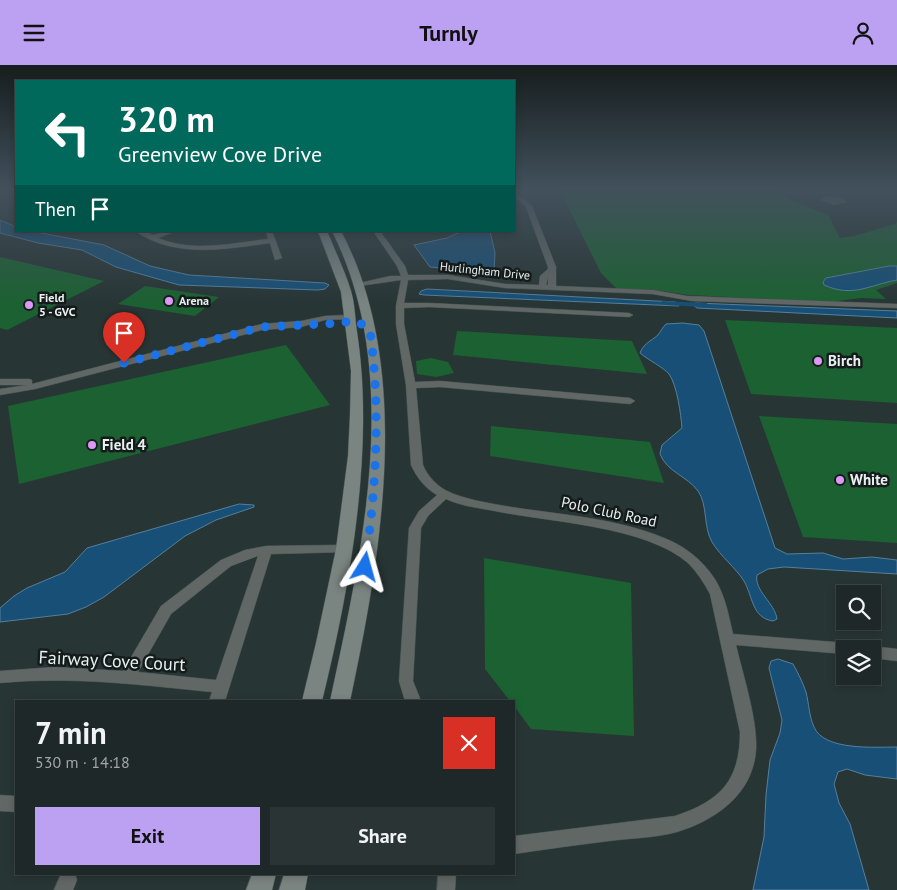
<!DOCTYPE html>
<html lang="en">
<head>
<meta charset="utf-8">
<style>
	:root { --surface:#1e2828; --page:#2b3434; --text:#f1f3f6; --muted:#a1a6a8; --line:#3c4445; --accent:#bca0f2 }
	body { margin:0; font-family:"PT Sans",sans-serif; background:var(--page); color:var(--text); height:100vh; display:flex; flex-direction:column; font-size:19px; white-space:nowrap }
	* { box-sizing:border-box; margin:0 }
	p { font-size:16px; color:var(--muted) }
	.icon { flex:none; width:28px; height:28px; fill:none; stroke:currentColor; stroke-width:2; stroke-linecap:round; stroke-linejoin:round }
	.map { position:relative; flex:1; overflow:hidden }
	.side { position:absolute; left:15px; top:635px; width:500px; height:175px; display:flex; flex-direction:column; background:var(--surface); border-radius:0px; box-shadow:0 2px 8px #0003,0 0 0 1px var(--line) }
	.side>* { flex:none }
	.banner { position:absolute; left:15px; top:15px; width:500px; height:152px; border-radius:0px; box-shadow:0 2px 8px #0003,0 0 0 1px var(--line); background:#00695c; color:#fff; overflow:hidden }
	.buttons { position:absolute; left:836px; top:520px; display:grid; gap:10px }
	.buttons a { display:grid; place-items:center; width:45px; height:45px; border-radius:0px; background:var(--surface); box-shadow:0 2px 8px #0003,0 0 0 1px var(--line); font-size:25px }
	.pin { position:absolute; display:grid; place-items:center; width:42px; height:42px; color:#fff; margin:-51px -21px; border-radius:50% 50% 50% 0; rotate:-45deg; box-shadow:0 0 5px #0007 }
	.pin .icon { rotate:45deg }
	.me { position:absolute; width:55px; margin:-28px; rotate:8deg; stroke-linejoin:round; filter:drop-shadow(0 0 4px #0008) }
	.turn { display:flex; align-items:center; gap:18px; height:105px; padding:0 20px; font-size:22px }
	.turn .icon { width:65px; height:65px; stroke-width:2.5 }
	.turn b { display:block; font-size:35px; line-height:42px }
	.then { display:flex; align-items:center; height:48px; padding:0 20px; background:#0003; gap:10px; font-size:19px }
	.round { display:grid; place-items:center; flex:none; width:52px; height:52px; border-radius:0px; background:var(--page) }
	.summary { display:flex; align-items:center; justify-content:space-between; height:85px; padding:0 20px }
	h1 { font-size:30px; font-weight:700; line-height:38px }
	.action { display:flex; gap:10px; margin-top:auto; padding:10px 20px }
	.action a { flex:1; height:58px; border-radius:0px; background:var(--accent); color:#111; font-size:20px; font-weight:700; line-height:58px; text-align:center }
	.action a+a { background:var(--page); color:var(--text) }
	header { display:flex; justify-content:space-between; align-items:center; height:65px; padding:0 20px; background:var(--accent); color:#111; font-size:22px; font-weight:700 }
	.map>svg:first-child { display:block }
	.green { fill:#1c6132 }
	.water { fill:#184f77; stroke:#567f9b }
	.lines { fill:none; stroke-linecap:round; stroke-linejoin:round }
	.canal { fill:#184f77; fill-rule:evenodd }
	.street-casing { stroke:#475353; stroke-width:1 }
	.secondary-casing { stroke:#475353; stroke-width:1 }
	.street { fill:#616765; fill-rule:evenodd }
	.secondary { fill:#7a8481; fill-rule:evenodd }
	.route { stroke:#1a73e8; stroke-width:9; stroke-dasharray:0 16.2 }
	.poi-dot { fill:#db99f5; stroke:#151b1b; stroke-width:2 }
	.labels { text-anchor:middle; stroke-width:5; stroke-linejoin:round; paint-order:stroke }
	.far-street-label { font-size:12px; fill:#e8f0f0; stroke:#151b1b }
	.far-poi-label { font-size:12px; font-weight:bold; fill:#e8f0f0; stroke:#151b1b; text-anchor:start }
	.poi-label { font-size:15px; font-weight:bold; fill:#e8f0f0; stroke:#151b1b; text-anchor:start }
	.street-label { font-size:15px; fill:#e8f0f0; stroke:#151b1b }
	.near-street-label { font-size:18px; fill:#e8f0f0; stroke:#151b1b }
</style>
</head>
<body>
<header><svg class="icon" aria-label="menu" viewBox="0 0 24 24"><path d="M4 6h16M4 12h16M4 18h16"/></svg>Turnly<svg class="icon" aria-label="person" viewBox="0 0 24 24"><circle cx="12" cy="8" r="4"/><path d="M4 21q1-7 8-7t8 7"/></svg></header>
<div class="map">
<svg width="897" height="825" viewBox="0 0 897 825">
	<rect width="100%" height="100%" fill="#283535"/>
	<g class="green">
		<polygon points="559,124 774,124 772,127 828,150 840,173 854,171 895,159 897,156 897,218 876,225 886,234 861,233 830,237 689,230 648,224 617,224 601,208"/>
		<polygon points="0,192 104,216 7,265 0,263"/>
		<polygon points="145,221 219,232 195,251 118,239"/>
		<polygon points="725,255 897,263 897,338 751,329"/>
		<polygon points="457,266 632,276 647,309 453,290"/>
		<polygon points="286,280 330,340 19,419 8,341"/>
		<polygon points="431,293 448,297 454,308 436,312 417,309 416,296"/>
		<polygon points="759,351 897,359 897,478 803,472"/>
		<polygon points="491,361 650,377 664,418 490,391"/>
		<polygon points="484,493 631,518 634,671 531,664 514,641 514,636 510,636 485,604"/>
	</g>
	<g class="water">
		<polygon points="0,155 16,162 16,166 31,166 104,180 150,201 189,210 325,218 329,220 325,224 318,225 179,220 116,202 82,185 38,178 0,168"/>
		<polygon points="462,166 490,166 495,188 494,206 492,208 430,202 414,180 447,173"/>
		<path d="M889,201H897V215C869,220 853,233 824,220L823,217L826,213Z"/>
		<polygon points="427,224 676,237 679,241 424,230 419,229 421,226"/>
		<polygon points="695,238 897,246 897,253 697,243 693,240"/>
		<path d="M683,258L699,260L704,266L775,483L787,489L823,488L843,494L872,492L897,495V509L784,502L768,504L757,510C754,526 775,538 777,554L773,556C752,553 753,532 744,516C735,502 721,492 712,477C703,462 708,440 698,426C687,411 667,407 660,389L662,380L682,363C681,350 677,320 669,309C663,302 648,295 640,288C643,279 651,276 658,270C661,266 662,263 666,259Z"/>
		<polygon points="239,439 254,440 254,442 216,455 185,471 104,532 86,542 68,549 0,557 0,543 14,531 27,523 65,507 87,483"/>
		<path d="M778,594L793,599C798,608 803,618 806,627C809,639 809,651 814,662C824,686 875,682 897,682V714L865,710L847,704L838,707L834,719L839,738L850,759L869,825H753L764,772L766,730L770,695L780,668L782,655L769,603L771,596Z"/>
	</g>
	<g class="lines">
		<polygon class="canal" points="662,236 706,238 710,240 706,242 665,240 661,238"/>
		<defs>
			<g id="street">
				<path d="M514,126L532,141L556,202V221L653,225L687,231L897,239V243L692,236L653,229L505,223L448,214L408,215L404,238H429L629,248L633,250L629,252L429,242L404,243V259L415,317L440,316L630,333L635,336L630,339L440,322L416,323L423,400C427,410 435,419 445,425C465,435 489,438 511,442C562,450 616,453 664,473C682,480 697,491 709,506C724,524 728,547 733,569L847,578L852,580L854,584H845V589L736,580C743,610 758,656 756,685C753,729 716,755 677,767C655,773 631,773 609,776C577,780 546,784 514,789V771L675,751C720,736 740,716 740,667L710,529C704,518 697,507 688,498C646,461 549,457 495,446C479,443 461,441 446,434L428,451L421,463L413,616L421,636H405L399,616L409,463L419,446L437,430C425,423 417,413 411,400L406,320L396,259V241L401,215L359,221L355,219L390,211H401L397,201L373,166H380L405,201L408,210H448L505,219L539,220L540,211L548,204V202L526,142L514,131ZM548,211V220H546L548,212Z"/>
				<polygon points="828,131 842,133 846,137 834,140 821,135"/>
				<path d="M135,166H145L153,170L166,166H177L158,173C193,188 233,178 268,174L266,166H272L282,193L275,195L270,178C224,184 176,194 135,166Z"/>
				<polygon points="348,250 352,252 351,254 325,255 301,262 262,265 35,324 0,330 0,324 27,320 0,320 0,314 29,314 32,315 32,319 262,259 301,256 325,251"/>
				<path d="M344,480L348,481L350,484L348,487L271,489L225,636H209L212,627C141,620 72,611 0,618V606L55,602L123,606L161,541L221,495L245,485L266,481ZM258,491L216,615L138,607L171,549L231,501Z"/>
				<polygon points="872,581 897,584 897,596 872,593 872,584 867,584"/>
				<polygon points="0,730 16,731 16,747 0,746"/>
				<polygon points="61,809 75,809 77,815 73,825 54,825"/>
				<polygon points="438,809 456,809 455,825 437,825"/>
			</g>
			<g id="secondary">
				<path d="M318,166H327C335,186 345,206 351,226C355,239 355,254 357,267C375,384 350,522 322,636H302L316,578L336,484L348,391L350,350L351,306L341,227Z"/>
				<path d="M332,166H341C414,304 381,490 350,636H330C362,487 404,309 332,166Z"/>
				<polygon points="252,809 276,809 272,825 246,825"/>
				<polygon points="284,809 308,809 305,825 279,825"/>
			</g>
		</defs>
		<use href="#street" class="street-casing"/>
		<use href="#secondary" class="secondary-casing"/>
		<use href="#street" class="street"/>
		<use href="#secondary" class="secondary"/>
	</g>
	<linearGradient id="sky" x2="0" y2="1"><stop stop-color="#161d1d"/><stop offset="0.52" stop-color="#42515c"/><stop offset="1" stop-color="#42515c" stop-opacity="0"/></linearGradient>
	<rect width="897" height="239" fill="url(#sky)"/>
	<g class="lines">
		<path class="route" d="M124,298L262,262L341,258C357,255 356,254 370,266C381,345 376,423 365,502"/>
	</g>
	<g class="poi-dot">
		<circle cx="169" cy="236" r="5"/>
		<circle cx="29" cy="240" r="5"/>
		<circle cx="818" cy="296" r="5"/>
		<circle cx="92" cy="380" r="5"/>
		<circle cx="840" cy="415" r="5"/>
	</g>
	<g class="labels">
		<g class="far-street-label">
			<text transform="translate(485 206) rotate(6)" y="4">Hurlingham Drive</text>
		</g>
		<g class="far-poi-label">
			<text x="39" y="237">Field<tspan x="39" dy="14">5 - GVC</tspan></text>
			<text x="179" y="240">Arena</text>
		</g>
		<g class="poi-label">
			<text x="828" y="301">Birch</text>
			<text x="102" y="385">Field 4</text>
			<text x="850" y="420">White</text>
		</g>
		<g class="street-label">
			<text transform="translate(609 447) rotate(12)" y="5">Polo Club Road</text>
		</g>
		<g class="near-street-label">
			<text transform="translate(112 596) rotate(3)" y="6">Fairway Cove Court</text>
		</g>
	</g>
</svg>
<div class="buttons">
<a><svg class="icon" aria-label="search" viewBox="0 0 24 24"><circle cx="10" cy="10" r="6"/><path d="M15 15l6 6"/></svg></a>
<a><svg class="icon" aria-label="layers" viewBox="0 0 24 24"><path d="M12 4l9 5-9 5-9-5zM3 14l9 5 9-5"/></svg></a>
</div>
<div class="pin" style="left:124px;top:298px;background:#d93025"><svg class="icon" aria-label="arrive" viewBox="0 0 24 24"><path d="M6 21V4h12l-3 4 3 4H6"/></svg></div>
<svg class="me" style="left:365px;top:502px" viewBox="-20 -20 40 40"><path d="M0-17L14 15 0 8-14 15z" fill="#1a73e8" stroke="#fff" stroke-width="4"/></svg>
<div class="banner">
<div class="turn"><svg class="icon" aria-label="left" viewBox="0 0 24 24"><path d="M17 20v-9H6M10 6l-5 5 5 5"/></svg><div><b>320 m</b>Greenview Cove Drive</div></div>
<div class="then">Then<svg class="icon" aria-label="arrive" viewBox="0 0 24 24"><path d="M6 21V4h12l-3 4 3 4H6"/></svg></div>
</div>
<section class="side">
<div class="summary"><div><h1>7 min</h1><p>530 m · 14:18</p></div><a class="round" style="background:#d93025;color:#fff"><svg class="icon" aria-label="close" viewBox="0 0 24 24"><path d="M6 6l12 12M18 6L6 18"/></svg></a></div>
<div class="action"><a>Exit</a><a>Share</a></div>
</section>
</div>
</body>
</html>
